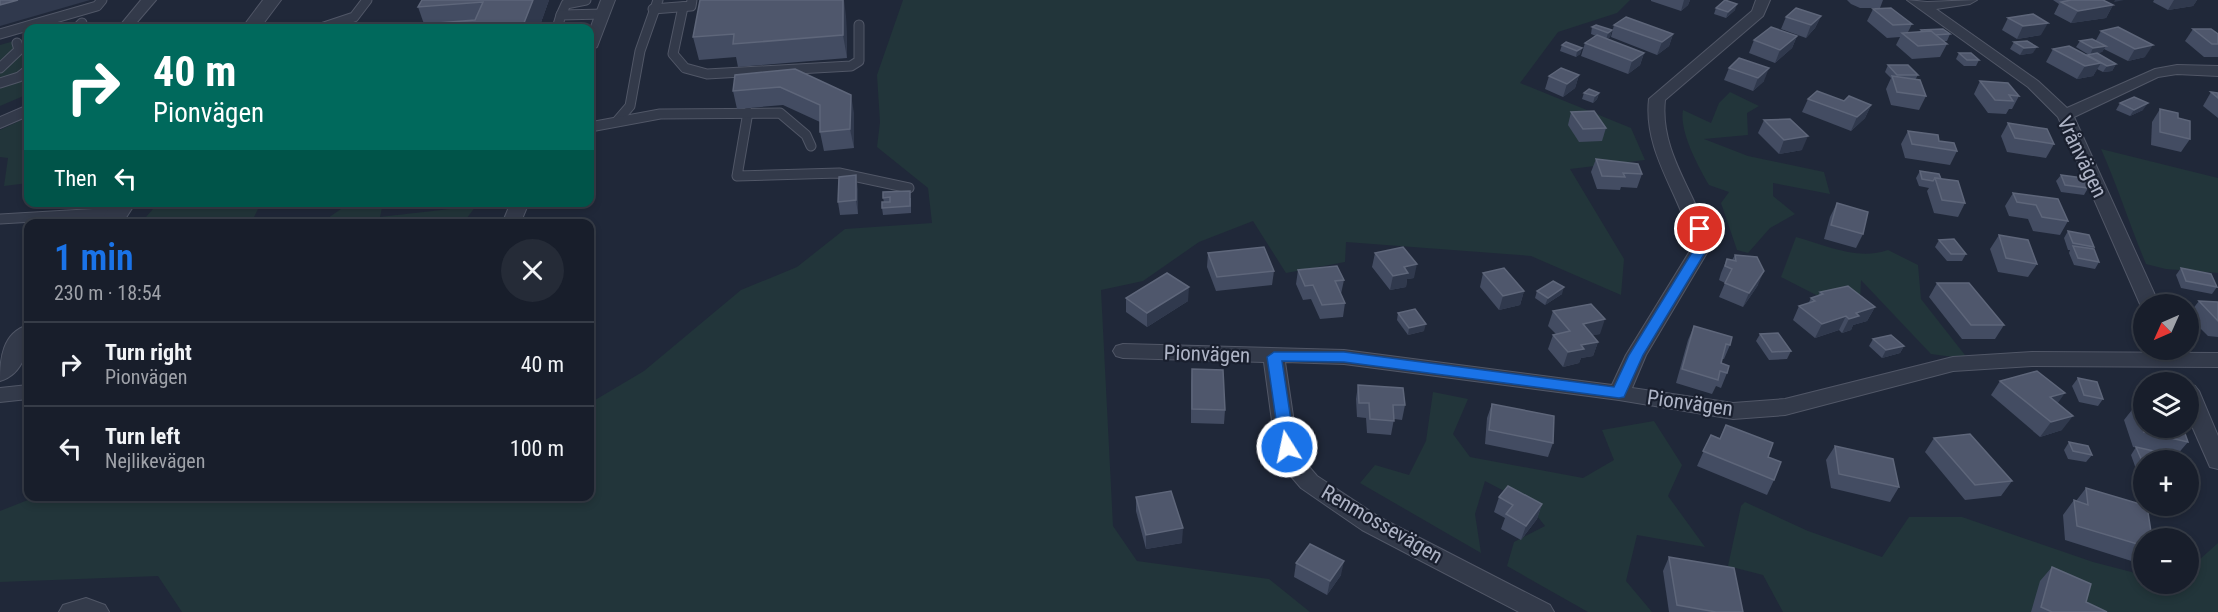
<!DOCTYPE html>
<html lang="en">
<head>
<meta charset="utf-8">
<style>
	:root { --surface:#181e2b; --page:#252b37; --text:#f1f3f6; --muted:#9fa2a9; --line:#363c47; --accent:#1a73e8 }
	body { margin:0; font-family:"Roboto Condensed",sans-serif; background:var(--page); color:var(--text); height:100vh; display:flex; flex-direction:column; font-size:22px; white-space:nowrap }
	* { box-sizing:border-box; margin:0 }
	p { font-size:20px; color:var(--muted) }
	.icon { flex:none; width:33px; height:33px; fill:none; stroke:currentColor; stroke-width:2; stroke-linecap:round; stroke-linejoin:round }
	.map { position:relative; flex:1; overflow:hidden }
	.side { position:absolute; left:24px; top:219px; width:570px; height:282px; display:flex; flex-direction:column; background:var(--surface); border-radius:12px; box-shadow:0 3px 9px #0003,0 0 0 2px var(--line) }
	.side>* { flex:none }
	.hud { position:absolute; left:24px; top:24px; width:570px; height:183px; border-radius:12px; box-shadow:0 3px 9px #0003,0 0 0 2px var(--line); background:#00695c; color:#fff; overflow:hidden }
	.needle { width:39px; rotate:225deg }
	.tools { position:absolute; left:2133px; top:294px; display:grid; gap:12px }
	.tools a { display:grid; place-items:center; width:66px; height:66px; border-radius:50%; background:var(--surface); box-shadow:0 3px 9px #0003,0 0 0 2px var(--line); font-size:30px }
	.pin { position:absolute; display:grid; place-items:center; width:51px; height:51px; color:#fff; margin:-26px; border:3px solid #fff; border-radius:50%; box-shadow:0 2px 6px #0007 }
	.me { position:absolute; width:66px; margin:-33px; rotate:350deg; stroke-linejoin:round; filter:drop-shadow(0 0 4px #0008) }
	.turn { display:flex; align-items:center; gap:21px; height:126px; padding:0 30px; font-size:27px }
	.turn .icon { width:78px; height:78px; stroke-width:2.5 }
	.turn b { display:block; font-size:42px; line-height:51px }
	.then { display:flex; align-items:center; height:57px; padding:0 30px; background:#0003; gap:12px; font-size:22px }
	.round { display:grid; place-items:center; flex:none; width:63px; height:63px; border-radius:32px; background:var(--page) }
	.overview { display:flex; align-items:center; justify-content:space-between; height:102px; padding:0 30px }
	h1 { font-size:36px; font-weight:600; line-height:45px; color:var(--accent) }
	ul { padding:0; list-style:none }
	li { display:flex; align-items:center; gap:18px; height:84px; padding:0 30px; border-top:2px solid var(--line) }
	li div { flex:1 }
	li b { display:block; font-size:22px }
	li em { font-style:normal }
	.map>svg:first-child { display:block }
	.green { fill:#22353a }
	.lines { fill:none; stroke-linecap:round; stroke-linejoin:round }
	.service-casing { stroke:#515767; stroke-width:11 }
	.minor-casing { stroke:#515767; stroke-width:2 }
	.tertiary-casing { stroke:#515767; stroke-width:2 }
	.service { stroke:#333a4a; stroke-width:9 }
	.minor { fill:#333a4a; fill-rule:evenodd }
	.tertiary { fill:#333a4a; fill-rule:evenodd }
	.wall { fill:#434c62 }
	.shaded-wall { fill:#30394d }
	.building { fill:#4f576c; stroke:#5e667a; stroke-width:1.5 }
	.route { fill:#1a73e8; stroke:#114b97; stroke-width:1.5 }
	.labels { text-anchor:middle; stroke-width:4.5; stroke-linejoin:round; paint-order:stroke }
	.street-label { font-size:21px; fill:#aeb4c6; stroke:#191f2e }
</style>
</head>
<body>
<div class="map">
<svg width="2218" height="612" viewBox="0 0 2218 612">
	<rect width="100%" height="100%" fill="#202839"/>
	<g class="green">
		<polygon points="903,0 1630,0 1617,13 1558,32 1520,83 1631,128 1645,160 1570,169 1624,259 1621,295 1531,256 1346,242 1345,262 1286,273 1253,221 1199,242 1143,281 1101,290 1113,526 1137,561 1269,579 1310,612 182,612 158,576 0,582 0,511 38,496 590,496 590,403 644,371 741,290 797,267 845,229 932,223 928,188 877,147 880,122 877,75"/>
		<polygon points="28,37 28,94 0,106 0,45"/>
		<path d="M1730,92L1759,106L1747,113L1748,135L1704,139L1748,156L1824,172L1830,194L1773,183V196L1795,214L1770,228L1748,253L1737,250L1721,203L1729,192L1709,185C1698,166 1679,131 1683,110L1711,123L1719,103Z"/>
		<polygon points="28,117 28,183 4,186 8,158 0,157 0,130"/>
		<path d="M2101,149L2218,178V273L2166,269L2146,264C2130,226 2118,187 2101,149Z"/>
		<polygon points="351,202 383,203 380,217 476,206 463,223 321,223"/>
		<polygon points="158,203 158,202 261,203 251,223 141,223"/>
		<path d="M1796,237C1826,245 1857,261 1888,250L1918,265L1921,299L1968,359L1931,354L1861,280L1860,301L1822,298L1781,277Z"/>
		<polygon points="1433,392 1468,399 1453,434 1470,457 1583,478 1614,460 1602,430 1654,421 1682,465 1668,496 1705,547 1637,535 1626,581 1652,612 1588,612 1507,566 1514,542 1545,526 1527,503 1485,481 1475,514 1481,553 1360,483 1375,465 1409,475 1426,441"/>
		<polygon points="1745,502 1808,531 1882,557 1909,517 1962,517 2093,562 2143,575 2144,584 2188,584 2189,569 2218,543 2218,612 1783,612 1763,575 1728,566 1741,506"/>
	</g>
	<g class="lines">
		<defs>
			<g id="service">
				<polyline points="683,7 673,54 685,68 707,74 851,66 859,61 859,25"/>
				<polyline points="653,9 691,6 692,0"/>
				<polyline points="561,15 566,4 586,0"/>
				<polyline points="77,28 82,23"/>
				<polyline points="321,28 354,17 367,0"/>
				<polyline points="557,28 561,15 604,14"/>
				<polyline points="0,34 97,6 102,0"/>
				<polyline points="0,68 19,50 17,43"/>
				<polyline points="0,83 19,77 28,70"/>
				<polyline points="748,112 737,176 839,173 909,188"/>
				<polyline points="618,120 630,106 640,51 658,0"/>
				<polyline points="590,127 660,114 780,113 806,135 811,146"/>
				<polyline points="0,219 119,212"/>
			</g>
			<g id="minor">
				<polygon points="141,0 156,0 132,28 118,28"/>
				<polygon points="601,0 615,0 597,47 590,51 590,29"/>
				<path d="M1756,0H1770L1763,16L1665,100C1659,154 1699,196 1711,246L1646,355L1632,388L1733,403L1785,399L1953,357L2032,352L2218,353V367L2032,366L1953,371L1785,415L1733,419L1619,400L1344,364L1285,362L1297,443L1305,462L1317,476L1379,517L1550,605L1554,612H1519L1362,530L1301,488L1289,474L1275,443L1264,362L1123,358L1116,356L1113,351L1116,346L1123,344L1344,350L1612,385L1626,355L1693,246C1681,195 1643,153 1649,99L1752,11Z"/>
				<polygon points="1907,0 1927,2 1977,0 1970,4 1936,9 2038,81 2067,108 2155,69 2177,65 2218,66 2218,76 2177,74 2158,77 2074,117 2159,304 2144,304 2144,309 2140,304 2058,117 2028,87"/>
				<polygon points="28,105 28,116 0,128 0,117"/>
				<polygon points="511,202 529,202 520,224 502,224"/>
				<polygon points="2188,384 2195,386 2199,391 2218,436 2218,469 2210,467 2188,417"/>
				<polygon points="28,385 28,399 0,402 0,388"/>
				<polygon points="86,598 105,605 109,612 59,612 63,605"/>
			</g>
			<g id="tertiary">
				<polygon points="263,0 281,0 260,28 242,28"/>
				<polygon points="113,202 136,202 122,224 99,224"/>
				<path d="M28,325C30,347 24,374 0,381C0,359 2,333 28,325Z"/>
			</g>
		</defs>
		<use href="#service" class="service-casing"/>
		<use href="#minor" class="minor-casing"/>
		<use href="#tertiary" class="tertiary-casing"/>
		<use href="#service" class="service"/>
		<use href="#minor" class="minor"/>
		<use href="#tertiary" class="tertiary"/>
	</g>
	<g class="wall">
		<polygon points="422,0 549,0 539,28 424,24 418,7"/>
		<polygon points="1651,0 1690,0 1688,5 1681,11 1651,1"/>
		<polygon points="1847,0 1883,0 1880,8 1860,8 1851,4"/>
		<polygon points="2053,0 2103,0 2113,5 2106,18 2071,23 2054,14 2059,4"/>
		<polygon points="2154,0 2197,0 2193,6 2168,10 2153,2"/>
		<polygon points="1716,8 1735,10 1726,18 1714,14"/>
		<polygon points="1873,9 1912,24 1908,32 1920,32 1921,30 1950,34 1947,41 1942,41 1947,44 1940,57 1912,59 1896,45 1900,37 1887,38 1867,21"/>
		<polygon points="846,16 847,58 738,67 736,57 699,60 693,37"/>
		<polygon points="1821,16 1815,28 1806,38 1781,29 1786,17"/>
		<polygon points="2008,18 2041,35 2017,39 2002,30"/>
		<polygon points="1614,25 1673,34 1669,46 1657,55 1611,37"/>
		<polygon points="1592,27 1612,30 1610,37 1607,39 1644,53 1640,65 1628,74 1581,56 1585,43 1596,36 1591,34"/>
		<polygon points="2118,27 2145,57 2128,61 2104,49 2102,52 2097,53 2116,64 2112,71 2103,72 2097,69 2093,76 2077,79 2046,62 2053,49 2087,56 2089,55 2076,47 2080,41 2096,40 2101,31"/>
		<polygon points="2193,29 2218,34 2218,57 2204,57 2185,41"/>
		<polygon points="1797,36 1792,48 1775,63 1749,53 1754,40"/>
		<polygon points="2014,42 2033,53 2020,55 2010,49"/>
		<polygon points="1562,45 1582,48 1580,54 1576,57 1560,51"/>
		<polygon points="1959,53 1979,60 1976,66 1964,66 1956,59"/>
		<polygon points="1739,58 1764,81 1753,91 1724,80 1729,68"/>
		<polygon points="1888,65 1918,75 1915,80 1926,96 1919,110 1891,105 1886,89 1891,78 1885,72"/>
		<polygon points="795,69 854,113 854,148 824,151 820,132 820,122 783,105 737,109 733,91"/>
		<polygon points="1579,75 1575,88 1563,97 1545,89 1549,76"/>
		<polygon points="1980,81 2019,96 2012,109 2009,109 2006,114 1988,113 1974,94"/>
		<polygon points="2211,92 2218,93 2218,118 2203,106"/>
		<polygon points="1584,93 1599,93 1597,99 1593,103 1582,99"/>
		<polygon points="1808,99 1844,101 1871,105 1865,118 1851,131 1802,112"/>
		<polygon points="2120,103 2143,110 2130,116 2116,110"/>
		<polygon points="2160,109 2178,118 2190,139 2181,152 2151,145 2152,122"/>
		<polygon points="1571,112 1606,128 1602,141 1579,142 1568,125"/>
		<polygon points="1764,120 1802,150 1779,154 1758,133"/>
		<polygon points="2008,123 2054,144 2046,158 2007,152 2001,136"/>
		<polygon points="1908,131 1939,141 1957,151 1950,165 1905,158 1901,144"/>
		<polygon points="1596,159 1642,174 1637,188 1621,187 1620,190 1597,189 1591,172"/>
		<polygon points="1920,171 1941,179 1965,203 1958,217 1934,213 1927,191 1929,188 1919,186 1916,178"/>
		<polygon points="2061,175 2088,188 2084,195 2061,192 2056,181"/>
		<polygon points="858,189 858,214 840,215 838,202"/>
		<polygon points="2013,193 2068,221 2060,235 2033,231 2028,219 2009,216 2005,206"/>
		<polygon points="883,198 911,198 911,213 883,215 882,208 884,202"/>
		<polygon points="1837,203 1863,234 1856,248 1824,239 1830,217"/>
		<polygon points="2068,231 2094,247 2092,249 2099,262 2095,269 2074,265 2069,253 2070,250 2068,250 2064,238"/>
		<polygon points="1999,235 2037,264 2028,277 1998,272 1990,249"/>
		<polygon points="1939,240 1966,254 1962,261 1947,261 1935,247"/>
		<polygon points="1208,253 1274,271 1272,285 1216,291 1207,267"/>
		<polygon points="1375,253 1414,278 1407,279 1406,287 1390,290 1372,267"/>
		<polygon points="1735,255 1758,285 1743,307 1719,297 1725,283 1719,280 1721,273 1727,259 1732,260"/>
		<polygon points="2181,268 2217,287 2212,294 2181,288 2176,275"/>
		<polygon points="1298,270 1344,280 1341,294 1345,303 1343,317 1320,319 1311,299 1303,300 1296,284"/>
		<polygon points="1483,273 1524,291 1520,305 1499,310 1480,287"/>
		<polygon points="1937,283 2004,325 1995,339 1962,339 1929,297"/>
		<polygon points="1537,291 1562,294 1545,305 1535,298"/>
		<polygon points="1820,292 1875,307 1867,321 1853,325 1851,330 1842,333 1839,330 1815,338 1793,320 1799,306 1808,304 1811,298 1818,296"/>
		<polygon points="1126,298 1188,301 1147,327 1126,312"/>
		<polygon points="2199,301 2218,302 2218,337 2208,336 2188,316 2188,315"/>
		<polygon points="1553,311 1600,334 1592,335 1598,342 1593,356 1581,358 1579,363 1563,367 1548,349 1553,335 1556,334 1548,326"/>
		<polygon points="1398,313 1424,331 1408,335 1397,320"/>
		<polygon points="1694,326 1730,345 1724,359 1722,359 1721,363 1727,373 1721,388 1716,386 1712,394 1676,383 1688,340"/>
		<polygon points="1760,334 1791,351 1787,359 1769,360 1756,341"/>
		<polygon points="1873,339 1904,346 1900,353 1882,358 1869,346"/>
		<polygon points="1192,369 1225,410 1224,424 1191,423 1191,383"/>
		<polygon points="2078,378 2103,399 2098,406 2079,402 2072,386"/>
		<polygon points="2000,381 2058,404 2062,430 2040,437 1991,395"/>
		<polygon points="1358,385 1405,405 1402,420 1394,419 1391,435 1367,433 1366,418 1357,417 1356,399"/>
		<polygon points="1492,404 1553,443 1548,457 1485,444 1487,418"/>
		<polygon points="2135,406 2188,442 2176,456 2167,454 2144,460 2144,470 2136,469 2131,455 2136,447 2139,448 2133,447 2124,420"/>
		<polygon points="1726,425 1768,457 1774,480 1767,495 1697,466 1711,435 1720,438"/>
		<polygon points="1934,438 2012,481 2001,496 1965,500 1925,452"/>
		<polygon points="2069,442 2092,455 2086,462 2068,459 2064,450"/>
		<polygon points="1835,446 1899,487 1890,502 1831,488 1826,460"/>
		<polygon points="2086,488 2144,538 2144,561 2141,564 2065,540 2063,515 2074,500 2076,501"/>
		<polygon points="1136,497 1182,543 1146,549 1136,511"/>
		<polygon points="1499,497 1542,504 1537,519 1521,540 1501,529 1505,518 1494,512"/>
		<polygon points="1669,557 1743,612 1669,612 1663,571"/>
		<polygon points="1296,563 1341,575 1327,595 1294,577"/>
		<polygon points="2052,567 2086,602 2107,612 2031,612 2040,581"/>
	</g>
	<g class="shaded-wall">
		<polygon points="18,0 90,0 0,26 0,5"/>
		<polygon points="533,0 549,0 539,28 522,28"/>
		<polygon points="843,0 844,0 846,16 847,58 843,35"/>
		<polygon points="1684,0 1690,0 1688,5 1681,11"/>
		<polygon points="2115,0 2124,0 2114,2"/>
		<polygon points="2174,0 2197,0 2193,6 2168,10"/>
		<polygon points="1737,4 1735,10 1726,18 1728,12"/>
		<polygon points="2113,5 2106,18 2071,23 2078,11"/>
		<polygon points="1821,16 1815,28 1806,38 1811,25"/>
		<polygon points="2048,23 2041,35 2017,39 2023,26"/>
		<polygon points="1612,30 1610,37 1606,40 1608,33"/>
		<polygon points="1673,34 1669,46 1657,55 1662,42"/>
		<polygon points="1797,36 1792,48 1775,63 1780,50"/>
		<polygon points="2153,45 2145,57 2128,61 2135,49"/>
		<polygon points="2106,46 2102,52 2090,55 2093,48"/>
		<polygon points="2037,47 2033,53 2020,55 2024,48"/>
		<polygon points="1582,48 1580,54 1576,57 1577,51"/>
		<polygon points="1644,53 1640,65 1628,74 1632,61"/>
		<polygon points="2101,63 2093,76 2077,79 2085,66"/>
		<polygon points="2116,64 2112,71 2103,72 2107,66"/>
		<polygon points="1769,68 1764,81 1753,91 1758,78"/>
		<polygon points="1579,75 1575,88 1563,97 1567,84"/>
		<polygon points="1599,93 1597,99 1593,103 1595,96"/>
		<polygon points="851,95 854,113 854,148 850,129"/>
		<polygon points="2148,103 2143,110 2130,116 2134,110"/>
		<polygon points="1871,105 1865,118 1851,131 1857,117"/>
		<polygon points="1808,136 1802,150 1779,154 1784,140"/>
		<polygon points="856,175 858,189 858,214 856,200"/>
		<polygon points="1417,264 1414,278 1407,279 1406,287 1390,290 1393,276 1404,267"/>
		<polygon points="1764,271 1758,285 1743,307 1749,293"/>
		<polygon points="1189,287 1188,301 1147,327 1147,313"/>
		<polygon points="1564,287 1562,294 1545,305 1548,298"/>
		<polygon points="1524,291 1520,305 1499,310 1503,296"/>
		<polygon points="1875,307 1867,321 1853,325 1851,330 1842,333 1849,319 1856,313"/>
		<polygon points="1846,316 1839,330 1815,338 1822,324"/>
		<polygon points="1605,319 1600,334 1578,338 1583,324"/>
		<polygon points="1426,324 1424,331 1408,335 1409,328"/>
		<polygon points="1598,342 1593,356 1581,358 1579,363 1563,367 1568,352 1581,345"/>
		<polygon points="1904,346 1900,353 1882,358 1886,350"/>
		<polygon points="2065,393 2055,407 2050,397"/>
		<polygon points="2073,416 2062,430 2040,437 2051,422"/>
		<polygon points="1542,504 1537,519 1521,540 1526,526"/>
		<polygon points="1183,528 1182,543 1146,549 1146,535"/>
		<polygon points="1344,561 1341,575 1327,595 1330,581"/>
	</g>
	<g class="building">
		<polygon points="0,0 18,0 0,5"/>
		<polygon points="422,0 533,0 522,28 387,28 388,27 475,20 483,2 418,7"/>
		<polygon points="700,0 843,0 843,35 733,44 734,34 693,37"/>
		<polygon points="1725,0 1737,4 1728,12 1716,8"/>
		<polygon points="2071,0 2103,0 2113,5 2078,11 2061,2"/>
		<polygon points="1796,8 1821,16 1811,25 1786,17"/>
		<polygon points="1891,8 1912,24 1893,25 1873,9"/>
		<polygon points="2033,14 2048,23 2023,26 2008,18"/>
		<polygon points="1626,17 1673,34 1662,42 1614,25"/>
		<polygon points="1596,25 1612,30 1608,33 1592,27"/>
		<polygon points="1771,27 1797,36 1780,50 1754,40"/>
		<polygon points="2118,27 2153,45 2135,49 2101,31"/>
		<polygon points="1943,29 1950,34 1935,35 1931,31 1923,32 1921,30"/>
		<polygon points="2193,29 2211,29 2218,34 2218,44 2212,44"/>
		<polygon points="1931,31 1947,44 1918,46 1902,33"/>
		<polygon points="1597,35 1644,53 1632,61 1585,43"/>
		<polygon points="2092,39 2106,46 2093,48 2080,41"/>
		<polygon points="2027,41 2037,47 2024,48 2014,42"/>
		<polygon points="1566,42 1582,48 1577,51 1562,45"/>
		<polygon points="2069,46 2101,63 2085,66 2053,49"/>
		<polygon points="1959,53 1971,53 1979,60 1967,60"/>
		<polygon points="2097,53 2116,64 2107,66 2087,55"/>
		<polygon points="1739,58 1769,68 1758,78 1729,68"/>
		<polygon points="1888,65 1908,65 1918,75 1897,75"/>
		<polygon points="1561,68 1579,75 1567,84 1549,76"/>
		<polygon points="795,69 851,95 850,129 820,132 820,105 780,87 733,91 735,75"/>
		<polygon points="1892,76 1920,80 1926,96 1897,92"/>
		<polygon points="1980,81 2008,83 2019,96 2009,95 2013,101 1995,100"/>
		<polygon points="1589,89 1599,93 1595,96 1584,93"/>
		<polygon points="1817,91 1844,101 1849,96 1871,105 1857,117 1808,99"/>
		<polygon points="2211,92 2218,93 2218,98"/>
		<polygon points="2134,97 2148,103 2134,110 2120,103"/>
		<polygon points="2160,109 2178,113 2178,118 2190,121 2190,139 2160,132"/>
		<polygon points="1594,111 1606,128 1583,129 1571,112"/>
		<polygon points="1790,119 1808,136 1784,140 1764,120"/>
		<polygon points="2008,123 2047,129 2054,144 2015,138"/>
		<polygon points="1908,131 1938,135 1939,141 1954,143 1957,151 1912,144"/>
		<polygon points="1596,159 1638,164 1642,174 1623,173 1625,177 1602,176"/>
		<polygon points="1920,171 1939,174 1941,179 1935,178 1933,181 1922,179"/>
		<polygon points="856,175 856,200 838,202 839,177"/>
		<polygon points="2061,175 2083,178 2088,188 2065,185"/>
		<polygon points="1935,178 1958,181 1965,203 1942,200"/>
		<polygon points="910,191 910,206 882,208 882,202 890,202 890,197 883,198 883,192"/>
		<polygon points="2013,193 2058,199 2068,221 2042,217 2036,205 2017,202"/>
		<polygon points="1837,203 1868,212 1863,234 1831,225"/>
		<polygon points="2068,231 2089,235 2094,247 2073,243"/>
		<polygon points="1999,235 2028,240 2037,264 2006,258"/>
		<polygon points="1954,239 1966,254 1951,254 1939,240"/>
		<polygon points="2073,246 2094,249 2099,262 2078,258"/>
		<polygon points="1264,247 1274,271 1217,277 1208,253"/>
		<polygon points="1403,247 1417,264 1404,267 1408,273 1393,276 1375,253"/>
		<polygon points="1735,255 1757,257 1764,271 1749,293 1725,283 1732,269 1725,266 1727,259 1736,261"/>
		<polygon points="1337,266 1344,280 1335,281 1345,303 1322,305 1313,285 1305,286 1298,270"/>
		<polygon points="1504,268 1524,291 1503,296 1483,273"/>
		<polygon points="2181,268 2211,274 2217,287 2186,281"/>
		<polygon points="1167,273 1189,287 1147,313 1126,298"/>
		<polygon points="1553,281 1564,287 1548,298 1537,291"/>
		<polygon points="1937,283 1969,283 2004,325 1971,325"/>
		<polygon points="1848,286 1875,307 1856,313 1859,316 1849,319 1846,316 1822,324 1799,306 1815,301 1811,298 1823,294 1820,292"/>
		<polygon points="2199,301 2218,302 2218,321"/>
		<polygon points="1591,304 1605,319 1583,324 1598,342 1581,345 1584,349 1568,352 1553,335 1570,331 1553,311"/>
		<polygon points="1415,309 1426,324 1409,328 1398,313"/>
		<polygon points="1694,326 1732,337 1730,345 1726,344 1721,363 1729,366 1727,373 1720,371 1718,380 1682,369"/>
		<polygon points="1778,333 1791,351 1772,352 1760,334"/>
		<polygon points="1891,335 1904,346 1886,350 1873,339"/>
		<polygon points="1192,369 1223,370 1225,410 1192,409"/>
		<polygon points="2037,371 2065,393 2050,397 2073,416 2051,422 2000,381"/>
		<polygon points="2078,378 2097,382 2103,399 2084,395"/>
		<polygon points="1358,385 1403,388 1405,405 1393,405 1394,421 1370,419 1369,403 1359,403"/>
		<polygon points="1492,404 1554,416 1553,443 1489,430"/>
		<polygon points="2135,406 2144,407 2144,428 2183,428 2188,442 2144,432"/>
		<polygon points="1726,425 1773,443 1768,457 1781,462 1774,480 1703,451 1711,435 1720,439"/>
		<polygon points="1970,434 2012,481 1975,485 1934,438"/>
		<polygon points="2069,442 2088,446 2092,455 2073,451"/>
		<polygon points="1835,446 1893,459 1899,487 1839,474"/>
		<polygon points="2136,447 2167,454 2170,460 2144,460 2144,462 2142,461"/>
		<polygon points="1508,486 1542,504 1526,526 1506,514 1513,505 1499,497"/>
		<polygon points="2086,488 2147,506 2152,538 2144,538 2144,546 2077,526 2074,500 2088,505"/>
		<polygon points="1171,491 1183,528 1146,535 1136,497"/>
		<polygon points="1310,544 1344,561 1330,581 1296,563"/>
		<polygon points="1669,557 1734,568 1743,612 1716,612 1677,605"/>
		<polygon points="2052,567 2091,584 2086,602 2107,612 2052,612 2041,607"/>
	</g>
	<polygon class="route" points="1700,225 1706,229 1709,246 1643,355 1624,397 1619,398 1344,362 1282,361 1295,447 1287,453 1280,447 1267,357 1274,352 1344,352 1614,387 1629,355 1696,246 1693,229"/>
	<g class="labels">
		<g class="street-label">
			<text transform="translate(2082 157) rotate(64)" y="7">Vrånvägen</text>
			<text transform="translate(1207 354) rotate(2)" y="7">Pionvägen</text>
			<text transform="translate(1690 403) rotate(8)" y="7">Pionvägen</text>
			<text transform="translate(1382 524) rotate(30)" y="7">Renmossevägen</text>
		</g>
	</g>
</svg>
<div class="tools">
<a><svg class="needle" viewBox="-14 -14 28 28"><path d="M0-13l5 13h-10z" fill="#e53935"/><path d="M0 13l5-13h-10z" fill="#9fa2a9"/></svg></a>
<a><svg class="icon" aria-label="layers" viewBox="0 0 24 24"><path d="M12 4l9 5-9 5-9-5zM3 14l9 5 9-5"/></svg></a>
<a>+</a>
<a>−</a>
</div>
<div class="pin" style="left:1700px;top:229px;background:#d93025"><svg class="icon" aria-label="arrive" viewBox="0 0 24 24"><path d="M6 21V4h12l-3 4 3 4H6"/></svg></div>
<svg class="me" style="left:1287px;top:447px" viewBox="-20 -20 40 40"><circle r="17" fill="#1a73e8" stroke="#fff" stroke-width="3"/><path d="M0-11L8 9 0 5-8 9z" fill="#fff"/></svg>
<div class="hud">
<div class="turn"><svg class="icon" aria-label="right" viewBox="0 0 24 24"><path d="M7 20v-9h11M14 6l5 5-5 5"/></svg><div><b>40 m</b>Pionvägen</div></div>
<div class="then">Then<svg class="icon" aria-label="left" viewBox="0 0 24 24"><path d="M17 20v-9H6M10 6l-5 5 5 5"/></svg></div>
</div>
<section class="side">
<div class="overview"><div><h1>1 min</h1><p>230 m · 18:54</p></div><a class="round"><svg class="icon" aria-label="close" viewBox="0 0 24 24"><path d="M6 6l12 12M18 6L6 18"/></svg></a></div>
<ul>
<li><svg class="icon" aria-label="right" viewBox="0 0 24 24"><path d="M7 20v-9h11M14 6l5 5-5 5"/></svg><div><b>Turn right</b><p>Pionvägen</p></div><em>40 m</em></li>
<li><svg class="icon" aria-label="left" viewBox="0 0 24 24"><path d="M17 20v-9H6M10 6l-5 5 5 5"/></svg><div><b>Turn left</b><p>Nejlikevägen</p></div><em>100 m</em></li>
</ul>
</section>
</div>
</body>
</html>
